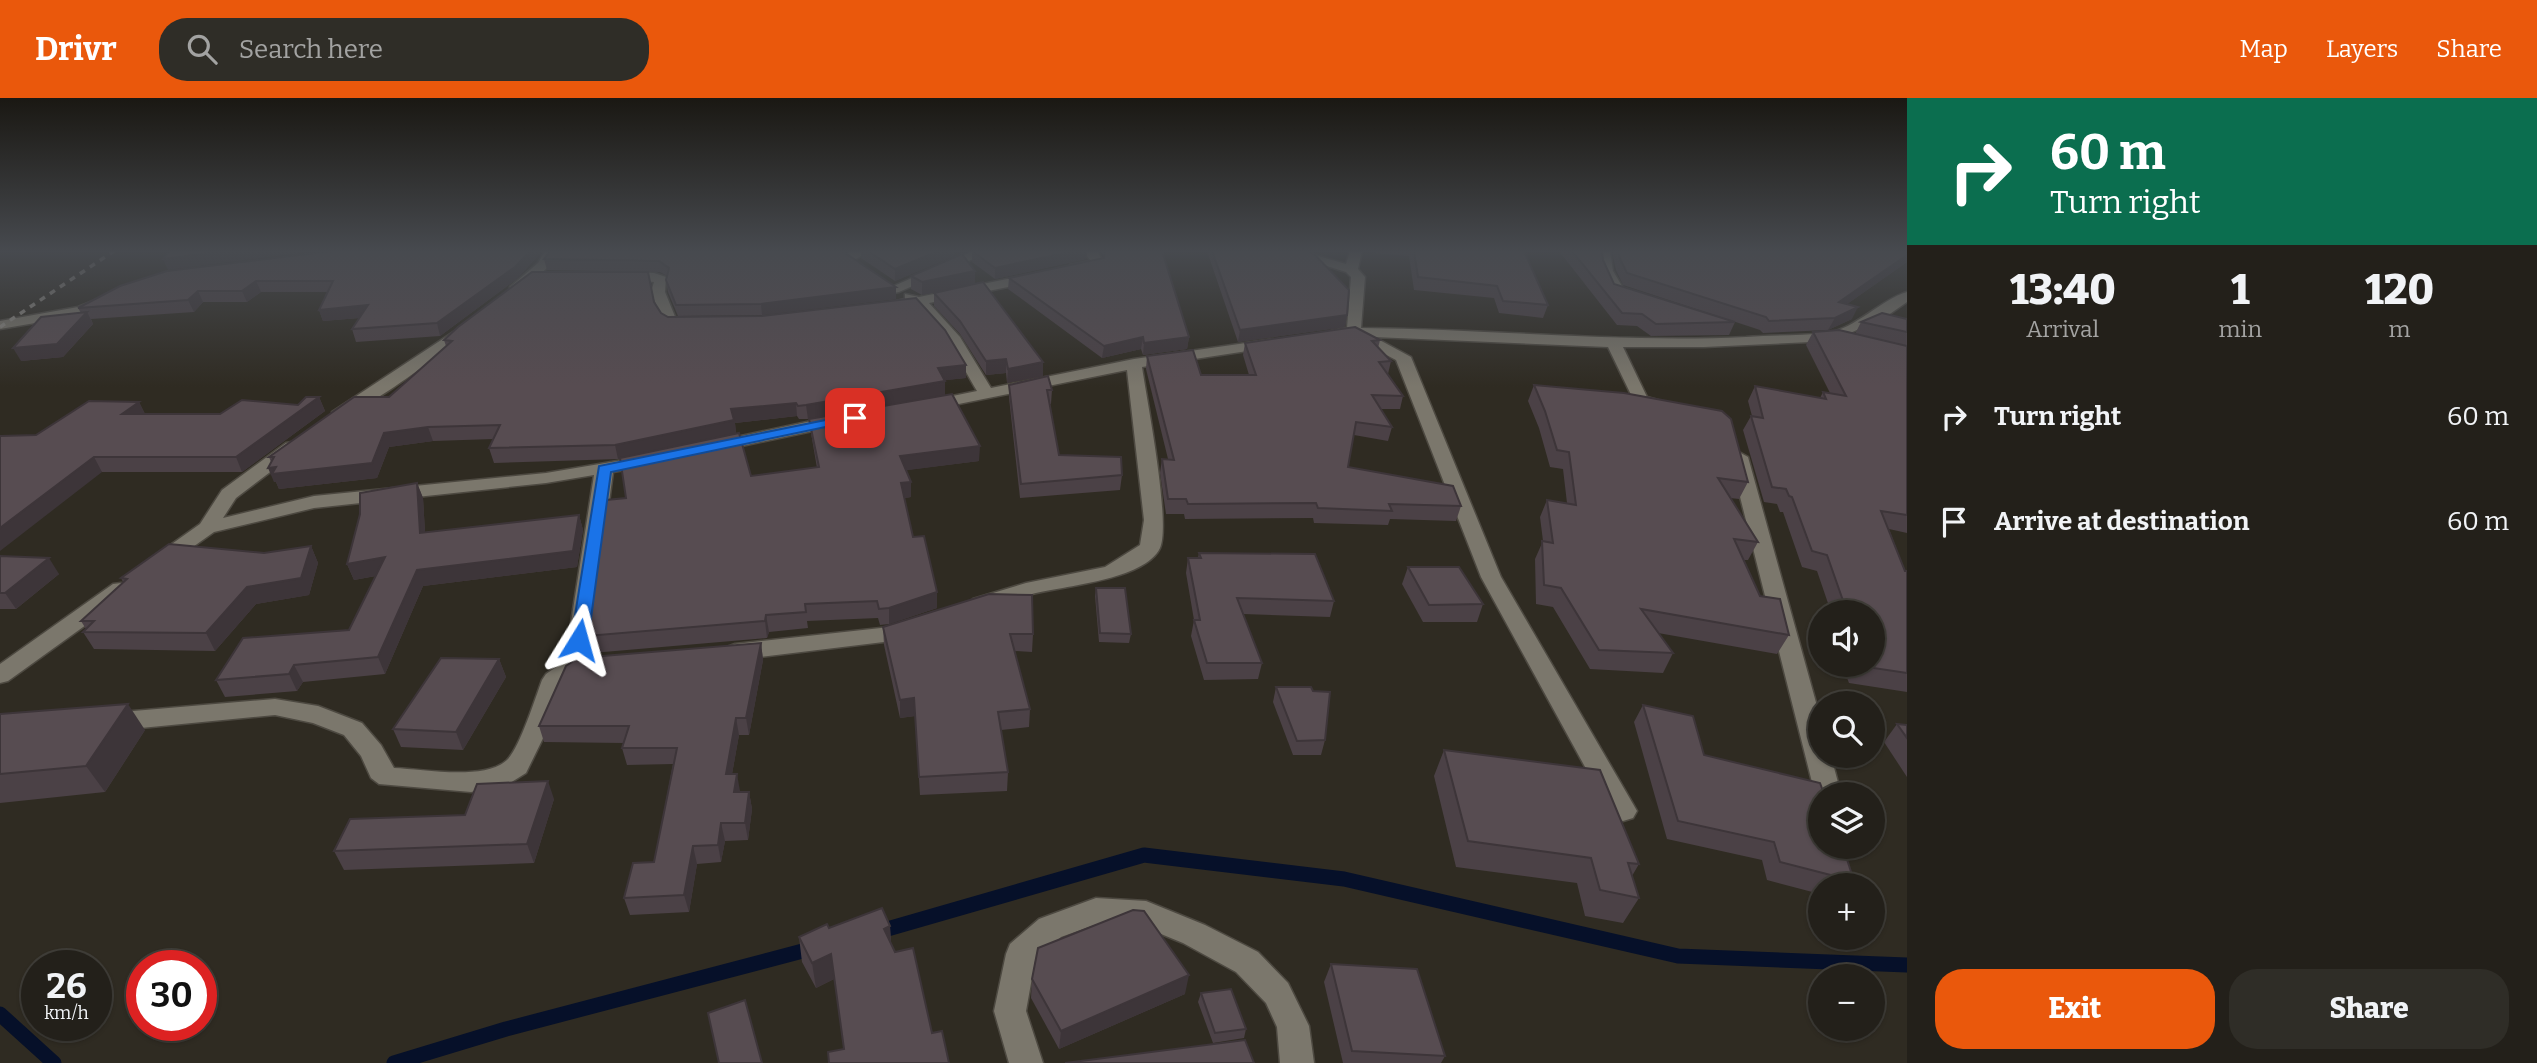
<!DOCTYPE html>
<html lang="en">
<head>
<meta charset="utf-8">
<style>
	:root { --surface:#23201a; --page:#2f2d27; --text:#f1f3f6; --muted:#a3a3a2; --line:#403e39; --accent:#ea580c }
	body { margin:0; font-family:Bitter,serif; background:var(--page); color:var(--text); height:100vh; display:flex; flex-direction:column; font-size:26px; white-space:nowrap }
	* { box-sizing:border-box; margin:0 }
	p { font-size:23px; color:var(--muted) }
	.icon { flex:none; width:38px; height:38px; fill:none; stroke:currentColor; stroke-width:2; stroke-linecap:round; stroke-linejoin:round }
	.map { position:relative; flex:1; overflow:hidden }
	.drawer { display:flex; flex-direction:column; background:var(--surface); width:630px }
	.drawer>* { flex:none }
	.hud { background:#0b6e4f; color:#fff; overflow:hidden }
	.buttons { position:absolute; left:1808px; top:502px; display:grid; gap:14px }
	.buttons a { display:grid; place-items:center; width:77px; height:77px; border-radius:50%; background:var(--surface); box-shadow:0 2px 5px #0004,0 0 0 2px var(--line); font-size:35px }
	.speed { position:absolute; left:21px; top:852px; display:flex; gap:14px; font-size:35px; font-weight:700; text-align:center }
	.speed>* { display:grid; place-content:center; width:91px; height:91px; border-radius:50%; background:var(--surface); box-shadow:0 2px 5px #0004,0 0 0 2px var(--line); line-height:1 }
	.speed small { font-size:18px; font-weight:400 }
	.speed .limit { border:10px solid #d22; background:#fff; color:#111 }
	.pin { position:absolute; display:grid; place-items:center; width:60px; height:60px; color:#fff; margin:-30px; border-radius:14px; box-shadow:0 4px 10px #0006 }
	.me { position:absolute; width:77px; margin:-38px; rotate:8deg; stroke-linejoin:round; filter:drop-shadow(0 0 5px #0008) }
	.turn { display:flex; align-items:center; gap:24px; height:147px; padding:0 28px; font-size:32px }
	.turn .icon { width:91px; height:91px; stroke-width:2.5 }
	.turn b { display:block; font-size:49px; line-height:60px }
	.eta { display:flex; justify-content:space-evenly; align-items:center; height:119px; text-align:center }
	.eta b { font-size:42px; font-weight:800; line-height:49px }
	.button { display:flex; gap:14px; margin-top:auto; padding:14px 28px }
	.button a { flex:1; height:80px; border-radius:28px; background:var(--accent); color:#fff; font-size:28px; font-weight:800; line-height:80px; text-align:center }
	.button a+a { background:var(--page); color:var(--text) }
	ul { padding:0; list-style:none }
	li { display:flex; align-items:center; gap:21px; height:105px; padding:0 28px }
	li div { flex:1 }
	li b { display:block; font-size:26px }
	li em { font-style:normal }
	header { display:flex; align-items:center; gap:42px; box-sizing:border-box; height:98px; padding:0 35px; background:var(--accent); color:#fff }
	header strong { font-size:33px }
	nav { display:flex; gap:38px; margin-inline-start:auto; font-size:24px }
	.search { width:490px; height:63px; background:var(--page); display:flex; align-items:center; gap:18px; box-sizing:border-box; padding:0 24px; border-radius:28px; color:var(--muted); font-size:26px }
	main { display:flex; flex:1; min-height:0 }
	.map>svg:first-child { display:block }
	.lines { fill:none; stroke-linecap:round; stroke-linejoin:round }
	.stream { stroke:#061029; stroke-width:15 }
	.street-casing { stroke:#4d4941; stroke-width:3 }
	.street { fill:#7b776c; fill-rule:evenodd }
	.rail { stroke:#918d86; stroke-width:3.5; stroke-dasharray:6 6; stroke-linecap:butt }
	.wall { fill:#4b4146 }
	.shaded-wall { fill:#3d3539 }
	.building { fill:#574c51; stroke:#3d3539; stroke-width:2 }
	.route { fill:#1a73e8; stroke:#114b97; stroke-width:2 }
</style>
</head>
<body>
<header>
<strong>Drivr</strong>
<div class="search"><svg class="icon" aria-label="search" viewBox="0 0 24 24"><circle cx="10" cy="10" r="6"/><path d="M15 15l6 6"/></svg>Search here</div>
<nav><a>Map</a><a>Layers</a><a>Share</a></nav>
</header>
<main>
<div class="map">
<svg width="1907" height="965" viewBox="0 0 1907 965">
	<rect width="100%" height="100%" fill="#2f2b22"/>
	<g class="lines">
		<g class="stream">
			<polyline points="877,834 1144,757 1344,781 1678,858 1907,867"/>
			<polyline points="0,916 54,965"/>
			<polyline points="394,965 506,931 814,850"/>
		</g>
		<defs>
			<g id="street">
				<polygon points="545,153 557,153 547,170 520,195 510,195 510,189 538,165"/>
				<polygon points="853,153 870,153 852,163 844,163 844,157"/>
				<polygon points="973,153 991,153 899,194 894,195 887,191"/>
				<polygon points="1083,153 1097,153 1104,165 1098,169 1070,173 1070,167 1091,163"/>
				<path d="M1279,153H1301L1346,166L1350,153H1362L1358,171L1365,179L1361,230C1490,231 1618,245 1746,239C1773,237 1800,238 1827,235C1855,231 1882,201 1907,194V204L1884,220L1832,243L1704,249H1623L1647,299L1668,305L1670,308L1662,313L1635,305L1608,249L1374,239L1411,259L1501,479L1633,706L1637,713L1633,720L1623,723L1613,720L1481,479L1396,262L1352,239L1336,240L1329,236L1331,233L1347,230L1351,179L1346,174Z"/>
				<path d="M1598,153H1610L1613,173L1625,193L1623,196C1602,199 1600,169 1598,153Z"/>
				<polygon points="620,173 654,175 666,179 665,194 676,221 696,223 696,229 665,228 651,194 654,184 615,180 614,177"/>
				<path d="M1037,175L1042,176V182L929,205L960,239L991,290L1134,261L1273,241L1280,245L1273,249L1142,269C1147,303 1171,425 1160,450C1145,482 1063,488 1032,496C1015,501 998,508 981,513L973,511L970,506L973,501L1026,485L1105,469L1140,447L1144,422L1127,272L929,312L921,307L923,304L977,293C959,263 944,228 915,208L893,212L886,208L888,205L905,201V196L919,199Z"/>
				<polygon points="106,198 111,199 111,205 82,217 0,231 0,223 78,209"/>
				<path d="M467,225L474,229L472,232C450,248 356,323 334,318L332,314Z"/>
				<polygon points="835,318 843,323 841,327 713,354 704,349 713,344"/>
				<path d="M292,344L298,345L301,349L298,353L236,400L223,420L314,398L546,375L647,358L653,359L656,363L653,367L613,374L589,558L596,560L600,565L596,570L583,574L564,586L548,630L526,675L510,685L471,694L379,686L371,680L361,658L344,637L313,625L275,617L110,633L101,630L98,624L101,618L110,615L275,601L318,608L362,625L381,647L394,670C422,671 485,683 507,662C520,649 535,601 542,582L546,576L565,563L594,377L546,385L314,410L214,434L166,468H152L149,464L152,460L200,426L222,392L286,345Z"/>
				<polygon points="1739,354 1748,359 1820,619 1820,658 1831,658 1841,696 1820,696 1820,704 1815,696 1730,359"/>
				<polygon points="121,485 129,486 132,491 129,496 8,583 0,585 0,566 113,486"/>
				<polygon points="911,523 919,525 922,530 919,535 892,543 735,562 727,559 724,554 727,549 735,546 890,529"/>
				<polygon points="1096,800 1146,803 1205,827 1258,854 1288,885 1309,928 1314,965 1280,965 1277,929 1266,905 1236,874 1183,845 1144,829 1097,826 1061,839 1035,863 1026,913 1043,965 1009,965 994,913 1006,856 1010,846 1039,821"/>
			</g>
		</defs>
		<use href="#street" class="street-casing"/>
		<use href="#street" class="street"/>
		<polyline class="rail" points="0,229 114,153"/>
	</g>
	<g class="wall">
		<polygon points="332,153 542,153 518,180 440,238 356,244 352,231 359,220 323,223 319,212 327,194 261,194 247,204 203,204 194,214 91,221 93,226 63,259 21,263 81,215 78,210"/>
		<polygon points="842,153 896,201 762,217 678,218 668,194 666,182 667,178 660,174 547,172 544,161"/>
		<polygon points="861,153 954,153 954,158 895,183 861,160"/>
		<polygon points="1087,153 1086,161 995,181 972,164 972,154"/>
		<polygon points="1100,153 1162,153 1189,239 1187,251 1143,257 1141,251 1102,260 1008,191 1009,180 1104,160 1104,158"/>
		<polygon points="1207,153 1308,153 1347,217 1345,229 1238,244"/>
		<polygon points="1375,153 1524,153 1548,207 1543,220 1499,215 1494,200 1414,192 1409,158 1374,155"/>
		<polygon points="1559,153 1602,153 1603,162 1614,186 1735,224 1729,237 1651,238 1637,228 1617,227"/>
		<polygon points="1612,153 1907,153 1907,164 1847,206 1852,221 1828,232 1763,235 1760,232 1623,187 1616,172"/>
		<polygon points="975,173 975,186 922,197 911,191 911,178"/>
		<polygon points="934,195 1043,278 1007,285 1006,275 986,277 960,236 934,208"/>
		<polygon points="654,204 661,215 668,219 966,267 966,280 945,282 945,297 808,321 799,321 797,318 735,325 736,336 751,378 817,370 811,335 809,321 979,363 906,372 911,399 904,400 913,439 937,494 937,510 889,526 880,527 878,520 807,523 808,530 769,534 767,540 592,555 587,538 626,400 620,361 494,365 489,350 494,341 433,343 389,349 377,380 279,391 276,384 274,384 271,364 269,359 389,299 446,248 444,242"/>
		<polygon points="1907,221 1907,435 1889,431 1905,473 1907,473 1907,594 1849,585 1842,567 1872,567 1872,514 1831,514 1817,473 1802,469 1783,414 1780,414 1777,406 1764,404 1743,332 1751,318 1752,318 1748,303 1755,288 1820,300 1823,294 1830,295 1806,247 1813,234 1855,236 1861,224"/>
		<polygon points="1380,242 1378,250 1391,263 1388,276 1403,298 1400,311 1380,311 1392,329 1388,343 1354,337 1348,369 1461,408 1456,423 1390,421 1388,427 1314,425 1313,420 1185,421 1184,416 1166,416 1160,375 1162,361 1168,361 1146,271 1147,258 1201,277 1249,277 1243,257 1245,245"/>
		<polygon points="1009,287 1052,292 1051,306 1050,306 1059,357 1122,377 1120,392 1020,400 1009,300"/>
		<polygon points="1534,287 1748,384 1739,401 1730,400 1758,444 1748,462 1744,462 1760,498 1789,537 1777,556 1658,535 1673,555 1663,575 1590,571 1553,509 1536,506 1535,461 1543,443 1540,419 1547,402 1567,405 1563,371 1550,369 1539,330 1528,303"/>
		<polygon points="319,299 325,313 242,374 102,374 36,337 139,304 145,316 220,316 298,307"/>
		<polygon points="417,385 423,400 425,434 579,417 583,432 577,469 423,488 385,576 303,584 297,593 225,599 216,582 349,532 376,478 354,482 347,466"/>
		<polygon points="311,448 318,465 309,497 256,506 215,553 94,551 83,534 86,531 81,523 123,484 121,480"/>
		<polygon points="1199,455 1334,503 1330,519 1243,516 1262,565 1258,581 1204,582 1191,538 1194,522 1186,475 1188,460 1198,460"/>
		<polygon points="0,458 59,476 16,511 0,511"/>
		<polygon points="1408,469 1483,506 1477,524 1423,524 1402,486"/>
		<polygon points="1096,490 1131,536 1129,545 1099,544 1095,498"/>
		<polygon points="883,529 1033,536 1032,554 1015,553 1030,611 1029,629 1001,632 1008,674 1007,693 920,697 915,618 900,620 884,547"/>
		<polygon points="761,545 763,562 749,637 739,637 732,676 740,694 749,694 752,711 748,742 725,743 721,764 697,766 689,814 630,817 624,800 654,764 673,666 627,667 622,650 624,645 544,644 539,628"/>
		<polygon points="499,561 506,579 463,652 401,649 393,631"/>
		<polygon points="1276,589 1325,642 1321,657 1293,657 1273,604"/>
		<polygon points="1643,607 1854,783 1851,788 1820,788 1820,796 1767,782 1762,762 1667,741 1634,624"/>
		<polygon points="0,616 145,632 105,694 0,705"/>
		<polygon points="1897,626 1907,627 1907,679 1884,644"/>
		<polygon points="1444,652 1639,766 1632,778 1639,800 1623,825 1585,818 1577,785 1456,769 1434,678"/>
		<polygon points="554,701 534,765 344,772 334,753 465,717"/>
		<polygon points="890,828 891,845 844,951 834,881 816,890 802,864 799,839 829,830"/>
		<polygon points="1331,866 1445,958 1441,965 1343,965 1324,884"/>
		<polygon points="1032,881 1185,896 1059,951 1031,900"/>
		<polygon points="1201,895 1246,931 1244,940 1213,945 1198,904"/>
	</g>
	<g class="shaded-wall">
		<polygon points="224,153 316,153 168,172 163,161"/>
		<polygon points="530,153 542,153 518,180 440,238 437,225"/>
		<polygon points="938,153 954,153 954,158 895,183 895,171"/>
		<polygon points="1074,153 1087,153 1086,161 995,181 995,170"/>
		<polygon points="1907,157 1907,164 1833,216 1839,204"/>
		<polygon points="975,173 975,186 922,197 922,184"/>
		<polygon points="256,183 261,194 247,204 242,193"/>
		<polygon points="896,189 896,201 762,217 761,206"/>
		<polygon points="198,193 203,204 194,214 188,202"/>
		<polygon points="368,207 372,219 323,223 319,212"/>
		<polygon points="1858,209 1852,221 1828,232 1835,220"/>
		<polygon points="87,214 93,226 63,259 21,263 13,250"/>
		<polygon points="1347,217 1345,229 1238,244 1240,232"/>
		<polygon points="1143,239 1141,251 1102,260 1104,248"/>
		<polygon points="1189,239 1187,251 1143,257 1144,245"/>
		<polygon points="1006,261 1006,275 986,277 986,263"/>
		<polygon points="1043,264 1043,278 1007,285 1008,271"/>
		<polygon points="966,267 966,280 939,283 938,270"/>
		<polygon points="945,283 945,297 808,321 806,307"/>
		<polygon points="319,299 325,313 242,374 236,359"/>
		<polygon points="139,304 146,318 122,316"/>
		<polygon points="796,305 797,318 735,325 736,336 618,361 615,347 731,311"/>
		<polygon points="428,329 433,343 389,349 377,380 279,391 276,384 274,384 268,370 384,335"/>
		<polygon points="980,348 979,363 901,373 900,358"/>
		<polygon points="94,359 102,374 0,453 0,430"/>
		<polygon points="911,384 911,399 901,401 901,385"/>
		<polygon points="417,385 423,400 426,451 420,435"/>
		<polygon points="579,417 583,432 577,469 423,488 385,576 378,559 417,472"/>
		<polygon points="311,448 318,465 309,497 256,506 215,553 206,535 247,489"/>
		<polygon points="385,459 391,475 354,482 347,466"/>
		<polygon points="49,460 59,476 16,511 5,495"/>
		<polygon points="937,494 937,510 889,526 889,510"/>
		<polygon points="766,517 769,534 767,540 765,523"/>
		<polygon points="761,545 763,562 749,637 746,620"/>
		<polygon points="499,561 506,579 463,652 456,634"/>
		<polygon points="294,567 303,584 297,593 289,576"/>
		<polygon points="914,600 915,618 900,620 900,602"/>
		<polygon points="128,606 145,632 105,694 86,668"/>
		<polygon points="736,620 739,637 729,693 726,676"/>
		<polygon points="737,676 740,693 737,711 734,694"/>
		<polygon points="548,683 554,701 534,765 527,746"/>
		<polygon points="749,694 752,711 748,742 745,725"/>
		<polygon points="721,725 725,743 721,764 718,747"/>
		<polygon points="693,748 697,766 689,814 684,797"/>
		<polygon points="890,828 891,854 884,831"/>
		<polygon points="831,856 834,881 816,890 812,865"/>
		<polygon points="1189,877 1185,896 1059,951 1061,933"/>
	</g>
	<g class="building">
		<polygon points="170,153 224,153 163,161"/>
		<polygon points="332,153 530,153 515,169 437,225 352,231 368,207 319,212 333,183 256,183 242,193 198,193 188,202 78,210 120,188 167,173"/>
		<polygon points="550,153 842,153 896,189 761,206 676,207 666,182 669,170 659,163 544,161"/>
		<polygon points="868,153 938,153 895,171"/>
		<polygon points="972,153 1074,153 995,170"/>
		<polygon points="1105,153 1162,153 1189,239 1144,245 1143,239 1104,248 1009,180 1104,160"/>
		<polygon points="1212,153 1308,153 1314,156 1349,192 1347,217 1240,232"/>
		<polygon points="1414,153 1524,153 1548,207 1503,203 1497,188 1418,179"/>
		<polygon points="1572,153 1602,153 1603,162 1614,186 1735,224 1656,226 1642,216 1622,215"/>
		<polygon points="1618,153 1907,153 1907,157 1839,204 1858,209 1835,220 1769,223 1766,219 1627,175 1620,161"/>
		<polygon points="962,156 975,173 922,184 911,178"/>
		<polygon points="532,174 648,174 654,204 661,215 668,219 762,218 916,200 945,232 966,267 938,270 945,283 806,307 798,308 796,305 731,311 734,322 615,347 489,350 500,327 428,329 384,335 372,365 272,376 276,369 268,370 274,359 269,359 354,299 389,299 452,243 444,242 458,229"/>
		<polygon points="983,184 1043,264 1008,271 1006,261 986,263 960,223 934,195"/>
		<polygon points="87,214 57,246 13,250 41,219"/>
		<polygon points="1882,215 1907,221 1907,234 1861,224"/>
		<polygon points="1355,229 1380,242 1372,243 1391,263 1379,264 1403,298 1372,297 1392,329 1356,324 1348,369 1453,388 1461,408 1389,406 1392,413 1318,410 1316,405 1188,406 1186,401 1168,401 1162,361 1174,362 1147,258 1193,252 1201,277 1256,277 1245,245"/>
		<polygon points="1839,232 1907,248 1907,417 1881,413 1905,473 1907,473 1907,575 1860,568 1860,567 1872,567 1872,514 1847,514 1827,457 1812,453 1792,399 1789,398 1786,391 1772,389 1751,318 1763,320 1755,288 1826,301 1823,294 1846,298 1813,234"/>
		<polygon points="1048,278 1052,292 1047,292 1059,357 1121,359 1122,377 1021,386 1009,287"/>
		<polygon points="1534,287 1624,295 1722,313 1731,321 1748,384 1718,380 1758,444 1734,441 1760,498 1780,501 1789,537 1641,511 1673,555 1599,552 1561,490 1544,487 1542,443 1553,445 1547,402 1576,407 1569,354 1557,352 1545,313"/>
		<polygon points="952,296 980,348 900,358 911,384 901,385 913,439 924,438 937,494 889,510 879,511 877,503 805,506 806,514 766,517 765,523 587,538 606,402 626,400 620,360 739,335 751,378 819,369 809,321"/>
		<polygon points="306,299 319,299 236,359 94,359 0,430 0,338 36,337 89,303 139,304 122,316 220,316 242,302 298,307"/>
		<polygon points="417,385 420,435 579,417 573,453 417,472 378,559 294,567 289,576 216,582 243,540 349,532 385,459 347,466 360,416 360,395"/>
		<polygon points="169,446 264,455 311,448 301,480 247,489 206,535 83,534 94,523 81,523 127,481 121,480"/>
		<polygon points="1199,455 1315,456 1334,503 1237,500 1262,565 1207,565 1194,522 1200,522 1188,460 1201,460"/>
		<polygon points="0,458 49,460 5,495 0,495"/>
		<polygon points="1408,469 1459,469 1483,506 1429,507"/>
		<polygon points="1096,490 1125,490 1131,536 1100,535"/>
		<polygon points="989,496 1032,497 1033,536 1010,536 1030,611 998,614 1008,674 919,679 914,600 900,602 883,529"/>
		<polygon points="761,545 746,620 736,620 726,676 737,676 734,694 749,694 745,725 721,725 718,747 693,748 684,797 624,800 633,765 654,764 677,650 622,650 629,628 539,628 566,568 578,560"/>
		<polygon points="441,560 499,561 456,634 393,631"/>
		<polygon points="1276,589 1311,589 1313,593 1330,594 1325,642 1297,643"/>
		<polygon points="128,606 86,668 0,676 0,616"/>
		<polygon points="1643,607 1693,618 1704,657 1820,685 1824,696 1820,696 1820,749 1843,749 1854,783 1780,764 1774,744 1678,723"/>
		<polygon points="1897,626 1907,627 1907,640"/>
		<polygon points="1444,652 1600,672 1639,766 1628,765 1639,800 1600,792 1591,760 1468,743"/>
		<polygon points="548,683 527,746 334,753 350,721 465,717 477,686"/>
		<polygon points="882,810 890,828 884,831 895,854 913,850 932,935 942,933 949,965 829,965 828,954 844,951 831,856 812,865 799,839 827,826 829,830"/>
		<polygon points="1133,812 1144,813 1189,877 1061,933 1032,881 1038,850"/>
		<polygon points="1331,866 1417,871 1445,958 1352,953"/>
		<polygon points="1231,891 1246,931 1215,935 1201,895"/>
		<polygon points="745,902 762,965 719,965 708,915"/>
		<polygon points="1245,942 1254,965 1065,965"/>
	</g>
	<linearGradient id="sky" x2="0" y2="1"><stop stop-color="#1a1813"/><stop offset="0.53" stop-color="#474a4f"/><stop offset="1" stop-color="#474a4f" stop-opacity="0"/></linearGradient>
	<rect width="1907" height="289" fill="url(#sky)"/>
	<polygon class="route" points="855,316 861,320 859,322 611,374 588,542 585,546 573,546 571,542 599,368"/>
</svg>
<div class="buttons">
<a><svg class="icon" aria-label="sound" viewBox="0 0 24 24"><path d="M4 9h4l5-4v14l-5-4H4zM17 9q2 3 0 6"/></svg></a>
<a><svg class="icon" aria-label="search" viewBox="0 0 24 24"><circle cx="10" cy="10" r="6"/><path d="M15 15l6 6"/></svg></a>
<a><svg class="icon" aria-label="layers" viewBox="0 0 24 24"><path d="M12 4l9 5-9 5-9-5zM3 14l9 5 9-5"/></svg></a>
<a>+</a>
<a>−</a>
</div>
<div class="speed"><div>26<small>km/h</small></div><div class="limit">30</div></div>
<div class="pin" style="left:855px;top:320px;background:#d93025"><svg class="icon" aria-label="arrive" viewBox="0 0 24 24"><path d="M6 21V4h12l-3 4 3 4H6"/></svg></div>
<svg class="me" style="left:579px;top:542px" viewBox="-20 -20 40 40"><path d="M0-17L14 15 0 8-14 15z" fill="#1a73e8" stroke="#fff" stroke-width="4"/></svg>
</div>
<section class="drawer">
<div class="hud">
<div class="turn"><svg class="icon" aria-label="right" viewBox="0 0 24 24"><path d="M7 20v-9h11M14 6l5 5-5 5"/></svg><div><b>60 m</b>Turn right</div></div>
</div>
<div class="eta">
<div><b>13:40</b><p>Arrival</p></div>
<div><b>1</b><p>min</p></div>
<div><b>120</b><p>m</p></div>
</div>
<ul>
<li><svg class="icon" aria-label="right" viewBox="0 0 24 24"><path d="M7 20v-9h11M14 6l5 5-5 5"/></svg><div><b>Turn right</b></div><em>60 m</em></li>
<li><svg class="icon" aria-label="arrive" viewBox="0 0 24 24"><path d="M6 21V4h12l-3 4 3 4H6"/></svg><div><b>Arrive at destination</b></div><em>60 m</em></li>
</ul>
<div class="button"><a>Exit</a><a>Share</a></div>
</section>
</main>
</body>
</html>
